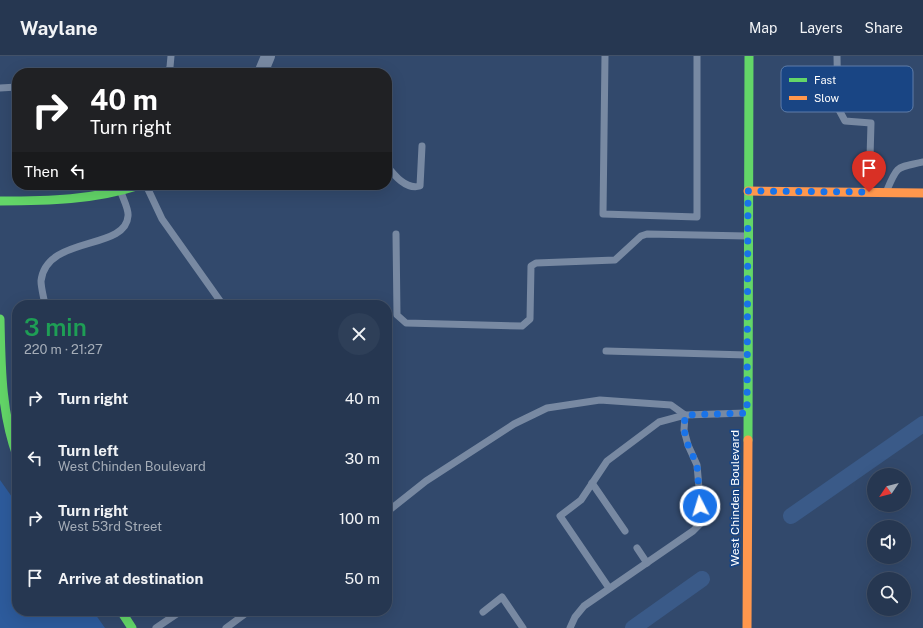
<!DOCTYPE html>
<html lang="en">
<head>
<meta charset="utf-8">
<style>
	:root { --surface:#263751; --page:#2e3f58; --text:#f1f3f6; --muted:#a4acb7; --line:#425168 }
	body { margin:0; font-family:"Public Sans",sans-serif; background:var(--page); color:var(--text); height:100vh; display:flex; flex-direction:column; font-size:15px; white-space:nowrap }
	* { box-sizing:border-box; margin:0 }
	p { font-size:13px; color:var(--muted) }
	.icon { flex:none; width:22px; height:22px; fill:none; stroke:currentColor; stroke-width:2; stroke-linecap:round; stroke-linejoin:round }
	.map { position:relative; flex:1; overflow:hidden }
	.details { position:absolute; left:12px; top:244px; width:380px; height:316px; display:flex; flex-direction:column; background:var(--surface); border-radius:16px; box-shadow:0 4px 16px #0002,0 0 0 1px var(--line) }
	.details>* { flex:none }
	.hud { position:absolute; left:12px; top:12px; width:380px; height:122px; border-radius:16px; box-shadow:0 4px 16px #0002,0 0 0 1px var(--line); background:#202124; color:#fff; overflow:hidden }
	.needle { width:26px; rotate:235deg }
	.tools { position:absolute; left:867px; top:412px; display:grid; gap:8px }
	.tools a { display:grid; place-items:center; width:44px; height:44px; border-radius:50%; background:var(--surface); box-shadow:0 4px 16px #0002,0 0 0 1px var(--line); font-size:20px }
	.pin { position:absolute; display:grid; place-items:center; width:34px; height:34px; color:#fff; margin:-41px -17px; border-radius:50% 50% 50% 0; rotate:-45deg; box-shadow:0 0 4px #0007 }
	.pin .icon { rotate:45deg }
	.me { position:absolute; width:44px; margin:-22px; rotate:355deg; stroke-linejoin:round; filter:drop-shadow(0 0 3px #0008) }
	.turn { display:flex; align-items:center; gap:14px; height:84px; padding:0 12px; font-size:18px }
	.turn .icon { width:52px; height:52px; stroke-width:2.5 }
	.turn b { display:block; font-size:28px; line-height:34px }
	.then { display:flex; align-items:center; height:38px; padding:0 12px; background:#0003; gap:8px; font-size:15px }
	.round { display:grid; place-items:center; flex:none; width:42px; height:42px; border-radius:21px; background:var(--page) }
	.overview { display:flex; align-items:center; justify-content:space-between; height:68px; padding:0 12px }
	h1 { font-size:24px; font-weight:600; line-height:30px; color:#1e9e55 }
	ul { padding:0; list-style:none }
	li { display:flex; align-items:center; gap:12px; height:60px; padding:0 12px }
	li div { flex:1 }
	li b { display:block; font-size:15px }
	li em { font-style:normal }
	header { display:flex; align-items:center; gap:24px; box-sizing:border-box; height:56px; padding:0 20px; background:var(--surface); border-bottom:1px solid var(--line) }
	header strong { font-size:19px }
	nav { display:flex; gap:22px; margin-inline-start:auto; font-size:14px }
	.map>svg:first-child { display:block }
	.green { fill:#2d5b9c }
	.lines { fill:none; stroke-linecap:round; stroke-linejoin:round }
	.canal { stroke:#3a5a88; stroke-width:16 }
	.lane { stroke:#7889a2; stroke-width:7 }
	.street { stroke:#7889a2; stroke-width:14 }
	.fast { stroke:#63d668; stroke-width:9 }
	.slow { stroke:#ff974d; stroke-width:9 }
	.route { stroke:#1a73e8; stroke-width:7; stroke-dasharray:0 12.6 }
	.labels { text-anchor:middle; stroke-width:3.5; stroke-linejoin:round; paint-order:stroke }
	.street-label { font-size:12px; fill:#fff; stroke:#194584 }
	.key { fill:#194584; stroke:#5e7da9; stroke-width:1 }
	.key-label { font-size:11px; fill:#fff }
</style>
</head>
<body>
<header>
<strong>Waylane</strong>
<nav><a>Map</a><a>Layers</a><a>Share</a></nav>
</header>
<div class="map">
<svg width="923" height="572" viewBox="0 0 923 572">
	<rect width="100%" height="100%" fill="#32496c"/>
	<polygon class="green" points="0,424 17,448 17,555 93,555 105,572 0,572"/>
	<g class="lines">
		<g class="canal">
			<polyline points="791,460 923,368"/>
			<polyline points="633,572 702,523"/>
		</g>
		<g class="lane">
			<polyline points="605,0 603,158 697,161 697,0"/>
			<polyline points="837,0 838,52 845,65 871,67 869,136"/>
			<polyline points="167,17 170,11 171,0"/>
			<polyline points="0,32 17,31"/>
			<path d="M387,110C394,119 406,134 420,130L422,90"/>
			<polyline points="146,129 162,163 223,249"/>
			<path d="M887,134C898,108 897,112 923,106"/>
			<polyline points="396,178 397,259 406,267 522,270 530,263 531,210 536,207 615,204 641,180 647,178 747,180"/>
			<path d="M45,249C44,242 41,232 41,225C46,179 126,195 128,160C129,153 123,143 121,136"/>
			<polyline points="606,295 747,299"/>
			<polyline points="592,427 625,475"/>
			<polyline points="387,456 426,425 514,368 547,352 600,344 671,349 685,359"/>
			<polyline points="637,492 647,507"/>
			<polyline points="609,532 560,460 581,444 607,405 659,366 685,359"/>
			<polyline points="483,556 502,541 523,572"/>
			<polyline points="156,572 181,555"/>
			<polyline points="226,572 249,555"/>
			<polyline points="570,572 575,561 584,550 693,475 702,466 697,409 688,389 684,374 685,359 746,357"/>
		</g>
		<polyline class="street" points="261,17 268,0"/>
		<g class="fast">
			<path d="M0,145C48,145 94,144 140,129"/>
			<path d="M0,263C1,310 1,356 17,400"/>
			<polyline points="748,384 749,0"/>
			<polyline points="121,555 132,572"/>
		</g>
		<g class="slow">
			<polyline points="748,135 923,137"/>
			<polyline points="747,572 748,384"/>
		</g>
	</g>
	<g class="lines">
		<polyline class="route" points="700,450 697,409 688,389 684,374 685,359 747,357 748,135 869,136"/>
	</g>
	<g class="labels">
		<g class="street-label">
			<text transform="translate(735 442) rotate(-90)" y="4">West Chinden Boulevard</text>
		</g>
	</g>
	<rect x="781" y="10" width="132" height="46" rx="6" class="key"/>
	<rect x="789" y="22" width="18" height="4" fill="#63d668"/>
	<rect x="789" y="40" width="18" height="4" fill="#ff974d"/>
	<g class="key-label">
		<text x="814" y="28">Fast</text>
		<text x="814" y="46">Slow</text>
	</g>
</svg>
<div class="tools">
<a><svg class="needle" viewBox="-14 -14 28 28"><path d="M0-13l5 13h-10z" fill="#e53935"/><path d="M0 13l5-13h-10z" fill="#a4acb7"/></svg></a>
<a><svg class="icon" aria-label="sound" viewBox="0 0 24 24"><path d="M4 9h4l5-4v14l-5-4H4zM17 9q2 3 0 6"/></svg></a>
<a><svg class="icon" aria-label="search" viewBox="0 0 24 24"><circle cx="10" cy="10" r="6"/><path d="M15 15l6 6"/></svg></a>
</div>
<div class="pin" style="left:869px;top:136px;background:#d93025"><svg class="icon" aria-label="arrive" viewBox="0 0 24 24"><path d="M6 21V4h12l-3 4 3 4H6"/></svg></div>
<svg class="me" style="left:700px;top:450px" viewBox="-20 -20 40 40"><circle r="17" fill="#1a73e8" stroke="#fff" stroke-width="3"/><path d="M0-11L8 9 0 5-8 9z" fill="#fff"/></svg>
<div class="hud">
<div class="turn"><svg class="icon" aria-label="right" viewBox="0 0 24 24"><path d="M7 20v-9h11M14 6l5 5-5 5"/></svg><div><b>40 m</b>Turn right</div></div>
<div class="then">Then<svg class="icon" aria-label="left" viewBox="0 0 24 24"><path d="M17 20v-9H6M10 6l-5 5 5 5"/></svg></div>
</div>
<section class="details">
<div class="overview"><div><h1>3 min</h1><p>220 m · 21:27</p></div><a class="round"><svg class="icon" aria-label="close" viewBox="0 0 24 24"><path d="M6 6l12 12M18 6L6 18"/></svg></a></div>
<ul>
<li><svg class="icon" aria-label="right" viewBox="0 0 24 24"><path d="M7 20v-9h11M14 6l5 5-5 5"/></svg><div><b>Turn right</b></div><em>40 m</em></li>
<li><svg class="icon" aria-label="left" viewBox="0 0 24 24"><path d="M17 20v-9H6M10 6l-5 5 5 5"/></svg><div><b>Turn left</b><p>West Chinden Boulevard</p></div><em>30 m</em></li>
<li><svg class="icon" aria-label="right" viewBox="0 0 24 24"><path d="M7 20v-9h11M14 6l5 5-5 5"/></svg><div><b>Turn right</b><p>West 53rd Street</p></div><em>100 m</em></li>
<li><svg class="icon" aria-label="arrive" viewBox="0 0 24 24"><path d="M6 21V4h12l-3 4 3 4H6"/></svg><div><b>Arrive at destination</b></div><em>50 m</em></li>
</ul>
</section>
</div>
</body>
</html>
